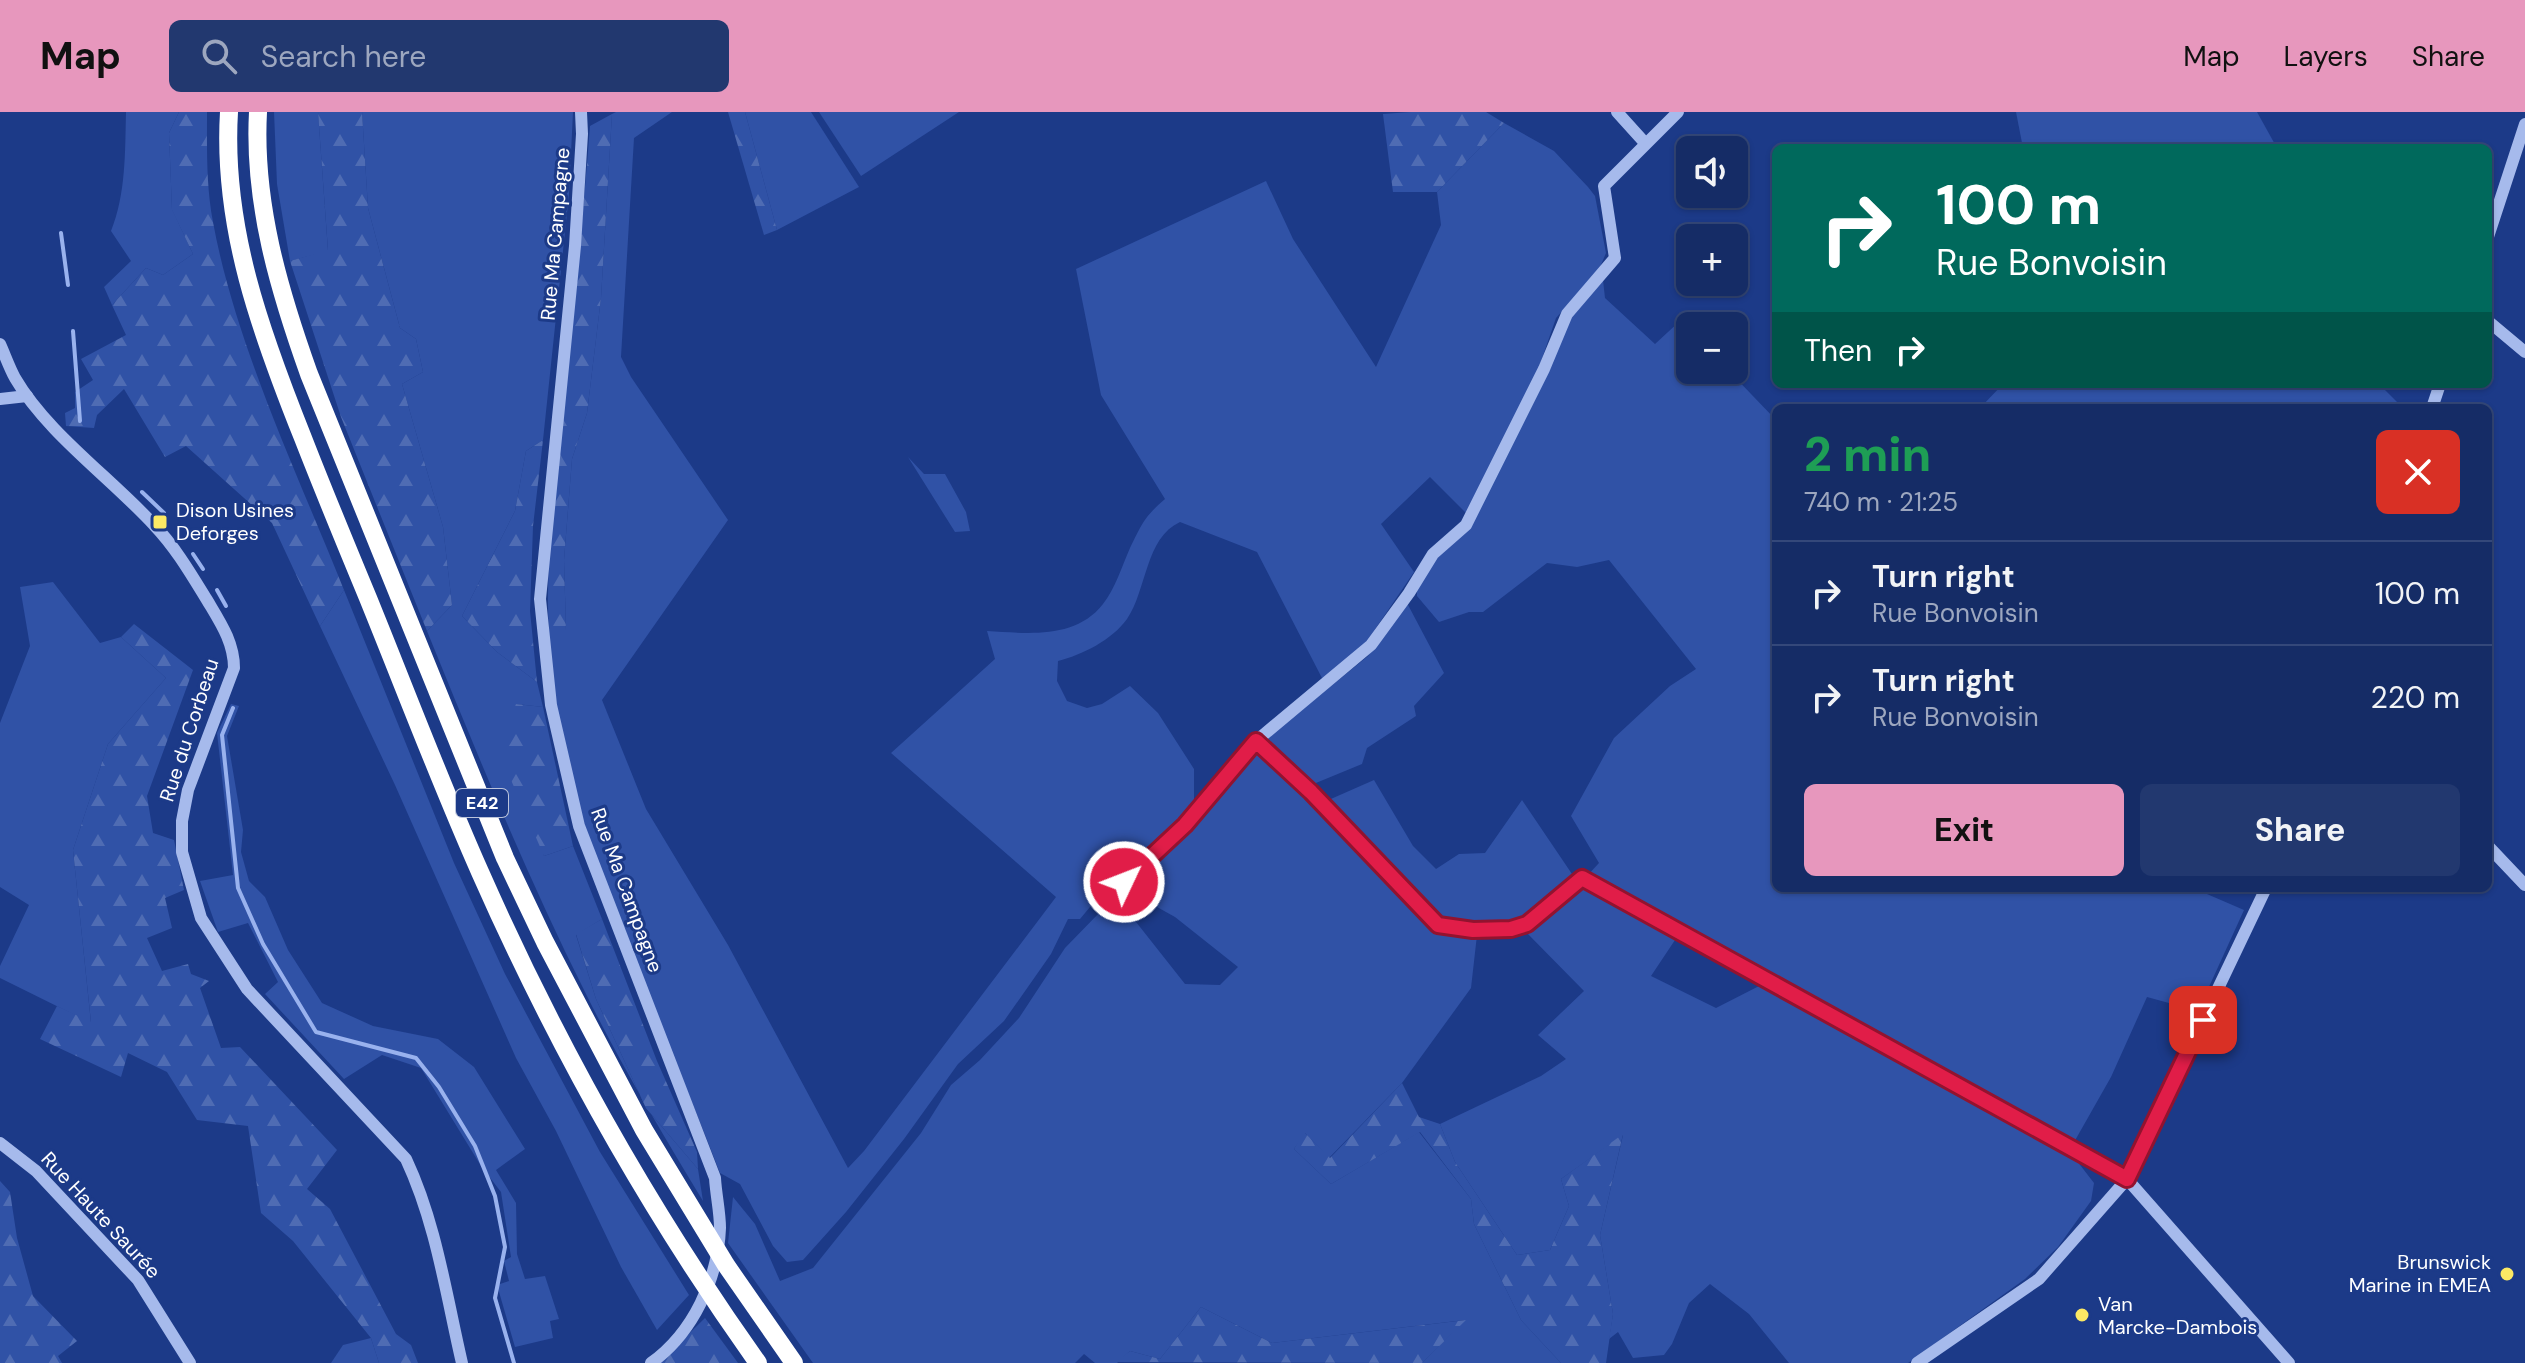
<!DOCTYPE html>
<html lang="en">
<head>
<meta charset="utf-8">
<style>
	:root { --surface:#152c66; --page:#22386f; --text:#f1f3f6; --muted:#9da7bf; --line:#34487a; --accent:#e797bd }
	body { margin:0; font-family:"DM Sans",sans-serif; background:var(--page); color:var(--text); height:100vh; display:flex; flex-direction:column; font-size:30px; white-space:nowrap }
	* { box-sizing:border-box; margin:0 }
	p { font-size:26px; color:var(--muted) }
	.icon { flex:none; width:44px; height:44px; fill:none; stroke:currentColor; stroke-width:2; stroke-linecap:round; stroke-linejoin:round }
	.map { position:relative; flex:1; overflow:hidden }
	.details { position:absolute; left:1772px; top:292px; width:720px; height:488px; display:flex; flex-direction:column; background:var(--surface); border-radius:12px; box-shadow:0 2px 6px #0004,0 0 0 2px var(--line) }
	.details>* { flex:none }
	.top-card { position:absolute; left:1772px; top:32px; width:720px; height:244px; border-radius:12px; box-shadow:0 2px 6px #0004,0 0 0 2px var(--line); background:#00695c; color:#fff; overflow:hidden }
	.controls { position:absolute; left:1676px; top:24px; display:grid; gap:16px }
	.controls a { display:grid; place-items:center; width:72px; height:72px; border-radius:12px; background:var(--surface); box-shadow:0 2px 6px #0004,0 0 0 2px var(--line); font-size:40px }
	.pin { position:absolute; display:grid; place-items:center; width:68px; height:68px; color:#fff; margin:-34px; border-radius:16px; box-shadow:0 4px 12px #0006 }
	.me { position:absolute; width:88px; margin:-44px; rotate:47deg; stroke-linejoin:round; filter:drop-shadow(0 0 6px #0008) }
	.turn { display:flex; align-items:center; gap:28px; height:168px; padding:0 32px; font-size:36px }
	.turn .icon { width:104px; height:104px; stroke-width:2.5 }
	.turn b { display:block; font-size:56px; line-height:68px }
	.then { display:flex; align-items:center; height:76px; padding:0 32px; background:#0003; gap:16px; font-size:30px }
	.round { display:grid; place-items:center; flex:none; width:84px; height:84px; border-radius:12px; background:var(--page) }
	.summary { display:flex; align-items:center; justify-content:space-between; height:136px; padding:0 32px }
	h1 { font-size:48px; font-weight:800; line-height:60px; color:#1e9e55 }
	.action { display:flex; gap:16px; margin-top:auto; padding:16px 32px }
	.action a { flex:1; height:92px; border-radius:12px; background:var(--accent); color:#111; font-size:32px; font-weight:800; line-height:92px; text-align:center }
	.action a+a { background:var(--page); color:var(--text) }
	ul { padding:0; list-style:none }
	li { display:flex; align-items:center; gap:24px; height:104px; padding:0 32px; border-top:2px solid var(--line) }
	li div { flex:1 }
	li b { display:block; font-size:30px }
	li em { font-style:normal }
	header { display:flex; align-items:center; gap:48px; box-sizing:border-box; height:112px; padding:0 40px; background:var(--accent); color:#111 }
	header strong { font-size:38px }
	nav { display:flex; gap:44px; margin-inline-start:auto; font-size:28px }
	.search { width:560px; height:72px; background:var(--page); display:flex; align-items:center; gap:20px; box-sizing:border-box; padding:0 28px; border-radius:12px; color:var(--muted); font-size:30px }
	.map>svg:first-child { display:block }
	.grass { fill:#3052a6 }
	.forest { fill:url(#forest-firs) }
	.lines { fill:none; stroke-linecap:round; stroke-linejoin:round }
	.stream { stroke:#99b2ee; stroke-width:4 }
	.minor { stroke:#a6baec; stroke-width:12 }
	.highway { stroke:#fff; stroke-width:18 }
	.route-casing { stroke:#92132f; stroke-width:20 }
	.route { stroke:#e11d48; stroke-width:14 }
	.poi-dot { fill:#fce964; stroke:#1c3a88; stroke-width:3 }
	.labels { text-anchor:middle; stroke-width:6; stroke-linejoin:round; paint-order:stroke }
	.shield { fill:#1c3a88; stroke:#bbc4db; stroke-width:2 }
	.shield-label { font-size:18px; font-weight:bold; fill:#fff }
	.street-label { font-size:20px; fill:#fff; stroke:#1c3a88 }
	.poi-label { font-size:20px; fill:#fff; stroke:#1c3a88; text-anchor:start }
</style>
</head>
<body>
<header>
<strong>Map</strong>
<div class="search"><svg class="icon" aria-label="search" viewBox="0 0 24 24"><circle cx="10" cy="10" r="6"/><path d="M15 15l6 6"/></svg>Search here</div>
<nav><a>Map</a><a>Layers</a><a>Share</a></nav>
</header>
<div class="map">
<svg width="2525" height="1251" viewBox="0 0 2525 1251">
	<defs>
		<pattern id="forest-firs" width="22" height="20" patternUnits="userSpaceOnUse" patternTransform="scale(2)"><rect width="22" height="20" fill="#3052a6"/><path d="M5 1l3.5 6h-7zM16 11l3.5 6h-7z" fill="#4f6cb3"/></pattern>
	</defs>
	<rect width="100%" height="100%" fill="#1c3a88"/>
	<g class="grass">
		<path d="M126,0H179L169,21L172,97L193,142L163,163L146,156L112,193L104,175L131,149L111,119C126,82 125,40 126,0Z"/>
		<polygon points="274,0 318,0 328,139 290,149 277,72"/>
		<path d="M362,0H573L569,82L543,328L526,339L515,399L462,504L497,540L537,570L543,595L516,592L544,744L573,734L602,807L576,823L596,887L646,996L698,1057L703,1089C662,1021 621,953 586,882C527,764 477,642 427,519L452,493L443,415L402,272L423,260L416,227L400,216L368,96Z"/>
		<path d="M616,0H672L634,26L621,245L631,265L728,408L602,588L646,697L728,833L848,1056L864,1039L1056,785L891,641L995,547L987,519C1026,521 1075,528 1103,492C1115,477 1122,454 1130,436C1142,412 1144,405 1165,387L1101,283L1076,157L1266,69L1293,127L1376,255L1441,113L1437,80L1504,11L1554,39L1588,75L1595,84L1606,141L1598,160L1556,206L1538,258L1467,402L1430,365L1381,412L1414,460L1363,535L1323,568L1257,440L1180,410C1145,426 1147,478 1127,507C1112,528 1082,543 1058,549L1057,569L1067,589L1087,596L1102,592L1130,574L1158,601L1194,657V697L1181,713L1095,789L1080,807H1068L1051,842L1004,909L958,952L904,1027L846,1100L803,1148L787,1150L773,1134L740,1072L720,1061C660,904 582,753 553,586C549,565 550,541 549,519L566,518L564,448L572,347L587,301L601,186L612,2Z"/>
		<polygon points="745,0 811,0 859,75 777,118"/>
		<polygon points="819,0 959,0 861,64"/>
		<polygon points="2016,0 2257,0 2277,36 2023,36"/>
		<polygon points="1603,168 1605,186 1655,232 1681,208 1690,218 1690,258 1728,258 1776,308 1776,776 2193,776 2244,798 2198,899 2147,885 2111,965 2073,1032 1586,765 1599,751 1571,704 1614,626 1670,574 1696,557 1609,448 1577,455 1547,451 1483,500 1469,500 1439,510 1417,484 1417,473 1431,451 1461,424 1525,308 1549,259 1568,209"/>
		<polygon points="2003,272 2379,272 2403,296 2280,296 2271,291 2269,296 1980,296"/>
		<polygon points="908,345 924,362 945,362 966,400 970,419 955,420"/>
		<polygon points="53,470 100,531 121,525 166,566 108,632 73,738 91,911 0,866 0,854 29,793 0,775 0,611 30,534 20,475"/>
		<polygon points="344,478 454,751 505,862 600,1040 689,1183 657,1218 621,1155 556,1019 516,946 395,673 320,514"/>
		<polygon points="1407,491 1444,561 1414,594 1416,604 1367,636 1362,652 1311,673 1262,630 1368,544"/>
		<polygon points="231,592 239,594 227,624 243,718 241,740 249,769 265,785 288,838 322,891 373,914 438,927 474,955 525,1037 496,1058 516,1091 517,1142 525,1167 545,1164 559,1207 550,1209 553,1226 515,1235 497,1173 509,1169 504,1149 511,1145 501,1080 481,1054 421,956 382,943 344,967 265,882 278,870 248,811 218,820 200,769 233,763 217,621"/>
		<polygon points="1257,635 1438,818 1477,823 1471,876 1402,971 1329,1046 1305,1021 1294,1037 1331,1072 1419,1020 1471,1087 1474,1112 1521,1208 1561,1251 1422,1251 1465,1208 1272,1231 1201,1195 1160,1247 1130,1239 1117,1251 1095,1251 1084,1242 1075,1251 813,1251 728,1131 733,1085 755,1112 780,1169 813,1156 921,1021 951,973 980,948 1019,906 1065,836 1101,799 1110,809 1125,796 1185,872 1220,873 1238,855 1175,805 1139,785 1135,768 1205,700"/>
		<polygon points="1374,668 1413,734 1436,757 1459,742 1485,741 1522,688 1574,765 1531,802 1511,814 1470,815 1438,808 1324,690"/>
		<polygon points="1576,777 1590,778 1677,825 1651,864 1716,896 1763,872 2077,1049 2094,1071 2091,1089 2058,1135 2025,1167 1908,1251 1789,1251 1749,1202 1710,1172 1689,1191 1672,1232 1664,1243 1633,1246 1618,1220 1609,1227 1613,1202 1600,1123 1623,1023 1561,1067 1569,1094 1550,1138 1517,1143 1455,1050 1440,1012 1541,964 1566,947 1538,923 1584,879 1524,818"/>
		<polygon points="371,1226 379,1251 331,1251 343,1233"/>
	</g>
	<g class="forest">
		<path d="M179,0H207C207,36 206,74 213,110C235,231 298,363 344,478L320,514L272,411L186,334L165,345L124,277L97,303L94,316L66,314L65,301L75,296V280L93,268L81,247L126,223L112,193L146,156L163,163L193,142L172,98L169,21Z"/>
		<polygon points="318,0 362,0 368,96 400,216 416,227 423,260 402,272 443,415 452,493 427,519 341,305 290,149 328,138"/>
		<polygon points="728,0 745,0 777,118 764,123"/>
		<polygon points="1411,0 1486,0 1504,11 1437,80 1393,80 1383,2"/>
		<path d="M612,2L601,186L587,301L572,347L564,448L566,519H549C545,462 553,406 558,348C567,237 582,126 590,14Z"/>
		<polygon points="543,328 533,414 530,499 537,570 497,540 462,504 515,399 526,339"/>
		<polygon points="134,512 193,558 147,684 153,721 174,728 184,778 165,786 172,816 147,826 162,859 188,852 191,862 209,869 200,876 221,936 240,935 337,1038 307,1077 330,1097 396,1222 411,1233 418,1251 379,1251 371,1226 293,1129 261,1101 248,1014 197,1008 167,960 128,941 121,965 40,927 57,894 91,910 73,738 108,632 166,566 121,525"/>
		<polygon points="516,592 543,595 573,734 544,744 498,638"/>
		<polygon points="602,807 657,949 697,1040 698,1057 646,996 596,887 576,822"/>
		<polygon points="1402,971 1419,1005 1440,1012 1455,1050 1517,1143 1550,1138 1569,1094 1561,1067 1623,1022 1600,1123 1613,1202 1606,1251 1561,1251 1521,1208 1474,1112 1471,1087 1420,1020 1331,1072 1294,1037 1304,1020 1330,1046"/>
		<polygon points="0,1069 10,1080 17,1126 33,1184 77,1229 58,1244 62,1251 0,1251"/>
		<polygon points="1201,1195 1272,1231 1466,1208 1422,1251 1116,1250 1130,1239 1160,1247"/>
		<polygon points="705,1206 738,1251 659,1251"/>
	</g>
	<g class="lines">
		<g class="stream">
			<polyline points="61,121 68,173"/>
			<polyline points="73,219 80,309"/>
			<polyline points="142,380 164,401"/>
			<polyline points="193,442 203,457"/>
			<polyline points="217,478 226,494"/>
			<polyline points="233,596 222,623 238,776 263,832 316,920 416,946 439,975 475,1034 495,1084 505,1135 495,1186 514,1251"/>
		</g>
		<g class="minor">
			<path d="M581,0L582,22L575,134L540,487L551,593L579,714L715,1066C716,1083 720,1100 720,1116C718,1167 693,1221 651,1251"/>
			<polyline points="1617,0 1645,31"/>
			<polyline points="2488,125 2525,12"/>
			<polyline points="2488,209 2525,240"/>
			<path d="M0,232C5,243 9,255 15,266C47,321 111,366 154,413C176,436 191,462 207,488C220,510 234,530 234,556L188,678L182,709V740L201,806L247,877L406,1047C436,1111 446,1182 462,1251"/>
			<polyline points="0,287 27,284"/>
			<polyline points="2432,296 2440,272"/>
			<polyline points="1256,629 1311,680 1438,813 1473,818 1511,817 1527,812 1582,766 2127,1067 2289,1251"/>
			<polyline points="2488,734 2525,773"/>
			<polyline points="1124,770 1185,713 1256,629 1371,533 1409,481 1433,442 1466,413 1544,257 1567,202 1615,146 1604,74 1678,0"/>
			<polyline points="0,1031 36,1059 138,1168 190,1251"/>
			<polyline points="1917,1251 2039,1167 2127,1067 2266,776"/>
		</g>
		<g class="highway">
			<path d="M229,0C222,115 261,221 303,326C324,380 346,433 368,486C405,577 440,670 480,760C556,932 649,1098 758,1251"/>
			<path d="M258,0C253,91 279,178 309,262L505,746L545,830L644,1018L726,1153L794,1251"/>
		</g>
	</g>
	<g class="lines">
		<defs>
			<polyline id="route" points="1124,770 1185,713 1256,629 1311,680 1438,813 1473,818 1511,817 1527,812 1582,766 2127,1067 2203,908"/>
		</defs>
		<use href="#route" class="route-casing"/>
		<use href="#route" class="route"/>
	</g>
	<g class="poi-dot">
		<rect x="152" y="402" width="16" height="16" rx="4"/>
		<circle cx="2507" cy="1162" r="8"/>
		<circle cx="2082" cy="1203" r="8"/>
	</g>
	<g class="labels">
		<rect class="shield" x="456" y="677" width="52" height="28" rx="6"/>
		<g class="shield-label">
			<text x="482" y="697">E42</text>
		</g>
		<g class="street-label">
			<text transform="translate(555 122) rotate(-85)" y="7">Rue Ma Campagne</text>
			<text transform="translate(189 618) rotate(-72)" y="7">Rue du Corbeau</text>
			<text transform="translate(627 778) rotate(70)" y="7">Rue Ma Campagne</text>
			<text transform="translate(101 1103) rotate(47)" y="7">Rue Haute Saurée</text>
		</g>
		<g class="poi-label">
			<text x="176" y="405">Dison Usines<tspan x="176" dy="23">Deforges</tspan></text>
			<text x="2491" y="1157" text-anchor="end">Brunswick<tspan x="2491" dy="23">Marine in EMEA</tspan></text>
			<text x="2098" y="1199">Van<tspan x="2098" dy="23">Marcke-Dambois</tspan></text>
		</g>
	</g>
</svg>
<div class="controls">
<a><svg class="icon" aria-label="sound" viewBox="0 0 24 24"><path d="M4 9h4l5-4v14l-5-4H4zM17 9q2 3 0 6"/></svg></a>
<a>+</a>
<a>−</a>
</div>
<div class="pin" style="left:2203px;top:908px;background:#d93025"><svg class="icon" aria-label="arrive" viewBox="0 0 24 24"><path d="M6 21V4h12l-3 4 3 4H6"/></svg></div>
<svg class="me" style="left:1124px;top:770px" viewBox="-20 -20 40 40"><circle r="17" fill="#e11d48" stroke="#fff" stroke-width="3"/><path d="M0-11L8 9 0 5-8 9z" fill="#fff"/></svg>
<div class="top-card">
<div class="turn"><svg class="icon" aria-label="right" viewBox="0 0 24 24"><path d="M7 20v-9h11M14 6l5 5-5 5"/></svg><div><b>100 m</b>Rue Bonvoisin</div></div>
<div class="then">Then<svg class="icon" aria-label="right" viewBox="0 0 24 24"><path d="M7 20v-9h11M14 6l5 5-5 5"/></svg></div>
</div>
<section class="details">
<div class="summary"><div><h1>2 min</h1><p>740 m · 21:25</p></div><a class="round" style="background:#d93025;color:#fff"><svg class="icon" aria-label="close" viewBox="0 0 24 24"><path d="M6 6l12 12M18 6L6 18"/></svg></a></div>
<ul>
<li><svg class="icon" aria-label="right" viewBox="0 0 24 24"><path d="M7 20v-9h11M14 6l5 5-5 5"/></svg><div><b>Turn right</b><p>Rue Bonvoisin</p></div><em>100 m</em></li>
<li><svg class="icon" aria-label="right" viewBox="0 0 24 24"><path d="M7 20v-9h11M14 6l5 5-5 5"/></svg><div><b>Turn right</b><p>Rue Bonvoisin</p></div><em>220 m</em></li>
</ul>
<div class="action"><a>Exit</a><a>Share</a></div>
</section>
</div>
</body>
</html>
